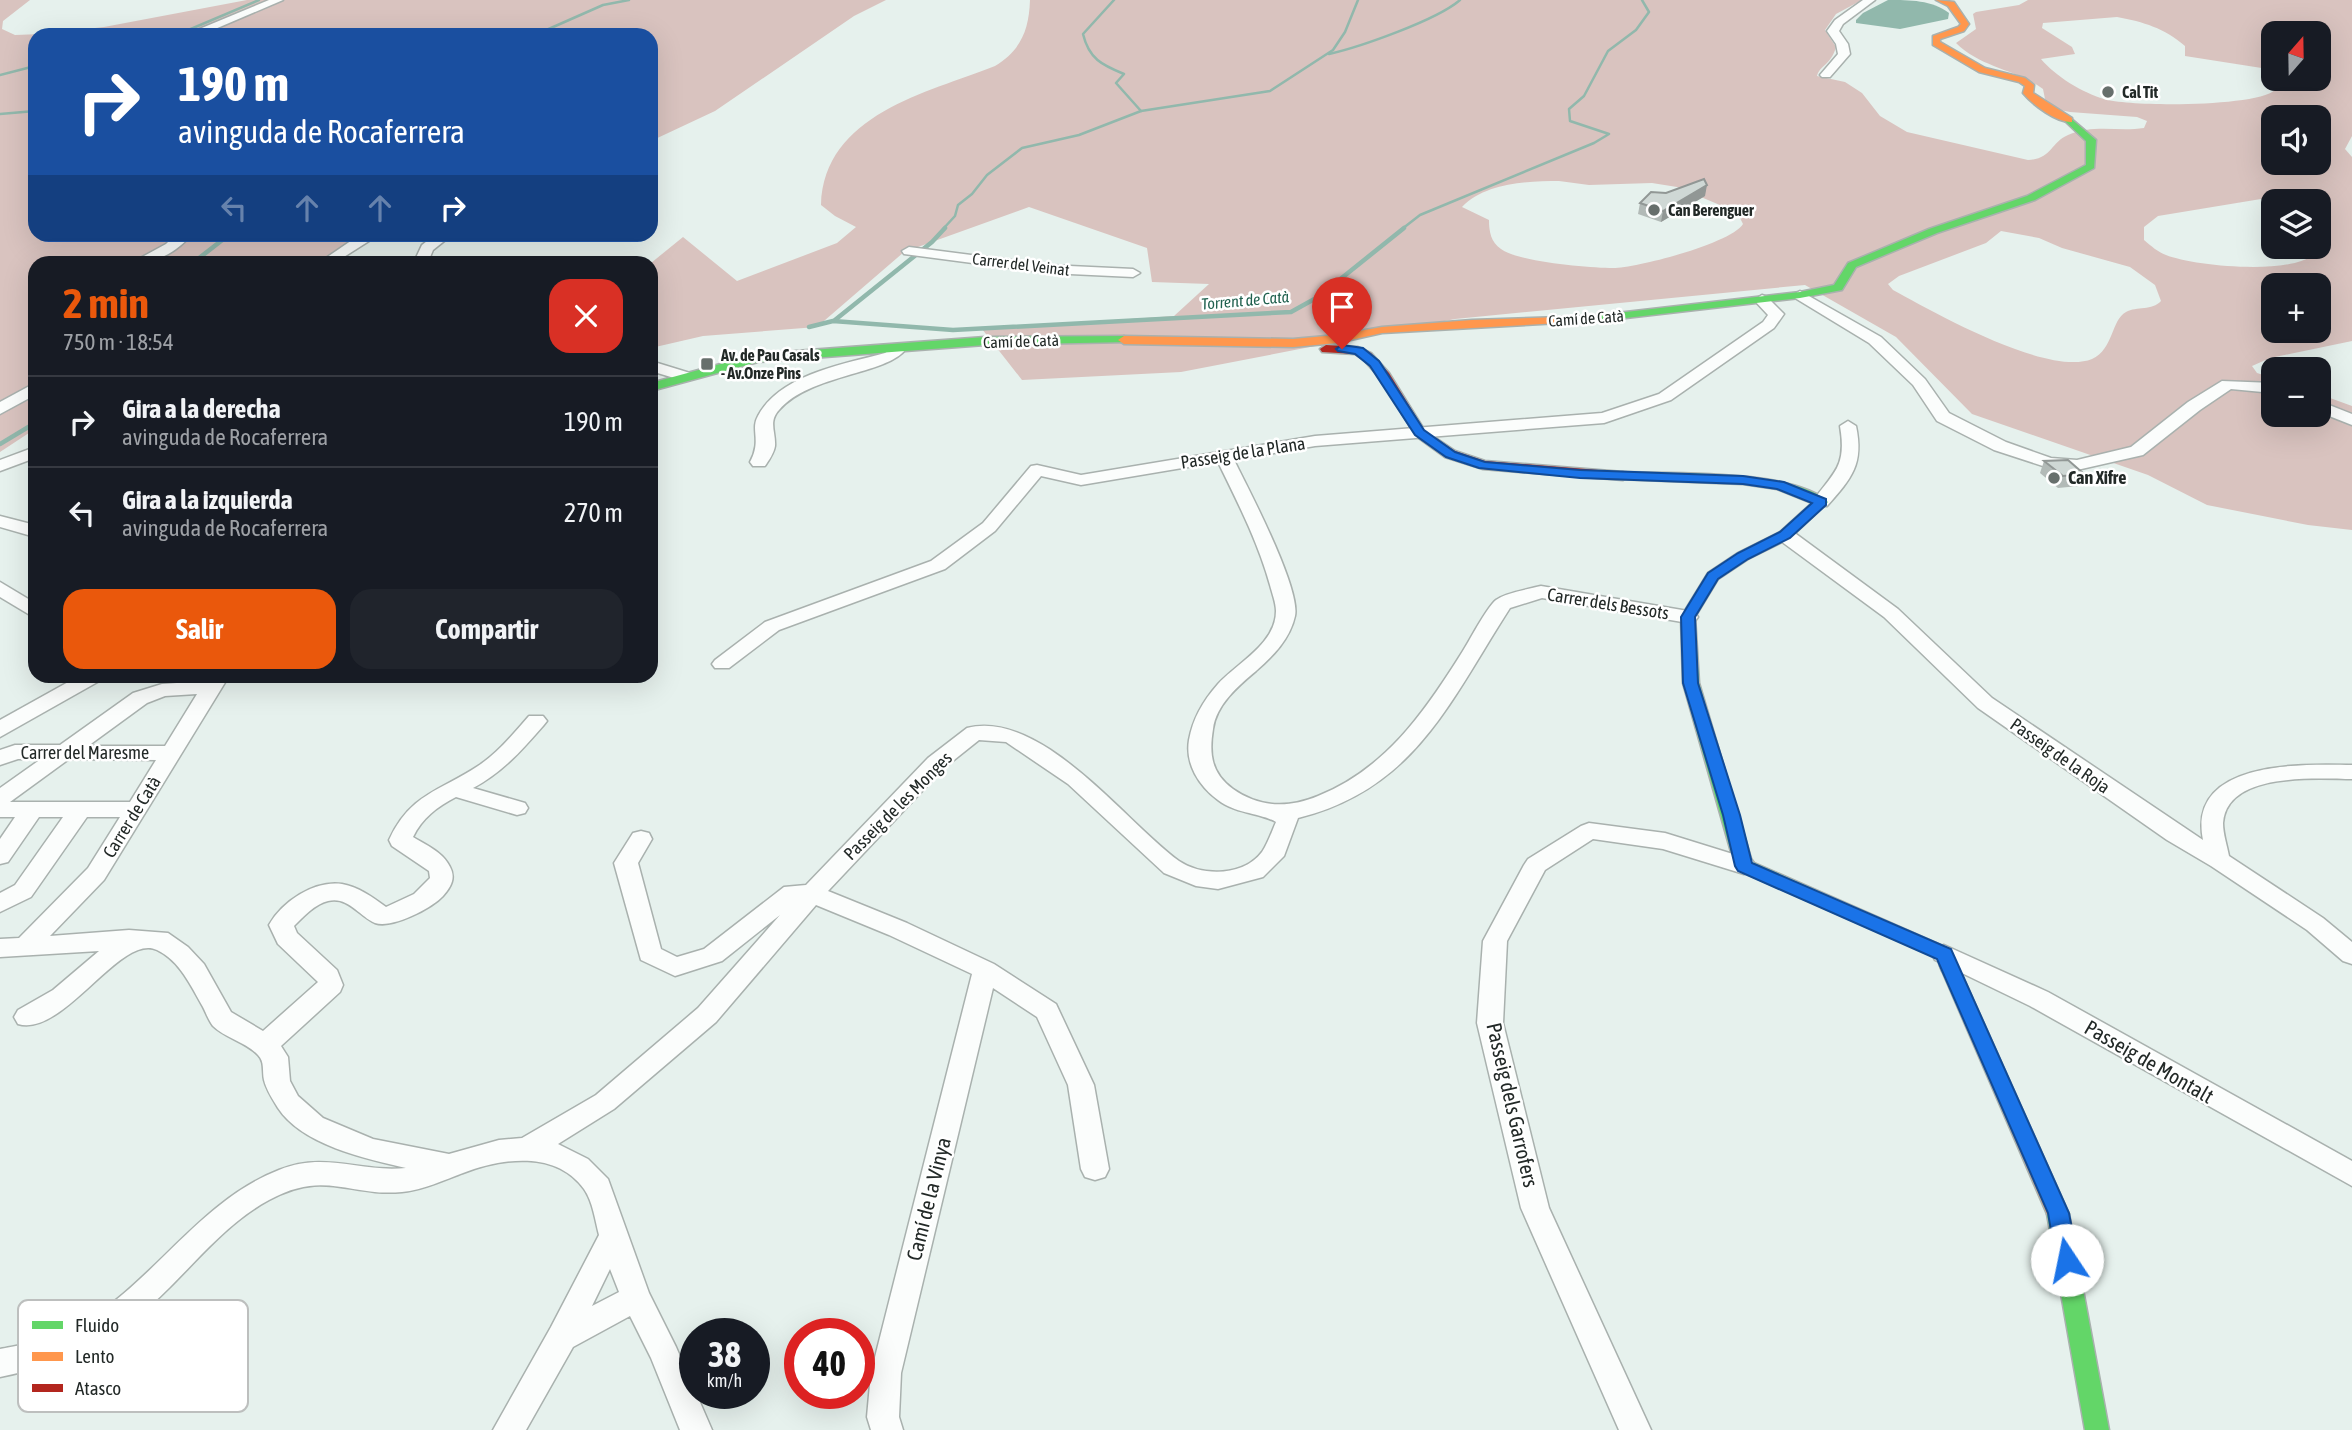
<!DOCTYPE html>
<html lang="es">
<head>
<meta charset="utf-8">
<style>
	:root { --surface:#171b24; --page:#20242c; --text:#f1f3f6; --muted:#9ea1a6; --line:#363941; --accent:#ea580c }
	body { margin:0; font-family:"Asap Condensed",sans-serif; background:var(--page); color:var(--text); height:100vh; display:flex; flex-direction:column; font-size:26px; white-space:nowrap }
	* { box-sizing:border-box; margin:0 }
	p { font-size:23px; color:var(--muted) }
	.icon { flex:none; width:38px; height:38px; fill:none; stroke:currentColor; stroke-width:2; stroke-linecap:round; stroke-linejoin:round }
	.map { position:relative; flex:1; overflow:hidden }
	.drawer { position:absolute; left:28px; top:256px; width:630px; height:427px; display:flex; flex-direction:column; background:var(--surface); border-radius:21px; box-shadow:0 7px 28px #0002 }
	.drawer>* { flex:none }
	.guide { position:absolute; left:28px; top:28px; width:630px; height:214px; border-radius:21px; box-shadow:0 7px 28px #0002; background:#1a4fa0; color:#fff; overflow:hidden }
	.needle { width:46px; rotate:20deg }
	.fabs { position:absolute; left:2261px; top:21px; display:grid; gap:14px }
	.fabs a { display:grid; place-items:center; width:70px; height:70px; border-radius:14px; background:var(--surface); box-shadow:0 7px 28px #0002; font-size:35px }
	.speed { position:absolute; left:679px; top:1318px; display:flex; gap:14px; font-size:35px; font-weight:700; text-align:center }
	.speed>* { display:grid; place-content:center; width:91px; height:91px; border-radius:50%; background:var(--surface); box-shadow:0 7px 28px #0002; line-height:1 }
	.speed small { font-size:18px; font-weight:400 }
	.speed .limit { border:10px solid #d22; background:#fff; color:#111 }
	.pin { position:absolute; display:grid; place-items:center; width:60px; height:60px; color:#fff; margin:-72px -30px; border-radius:50% 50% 50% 0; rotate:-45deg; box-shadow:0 0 7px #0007 }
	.pin .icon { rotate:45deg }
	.me { position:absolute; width:77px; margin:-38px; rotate:349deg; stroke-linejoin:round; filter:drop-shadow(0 0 5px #0008) }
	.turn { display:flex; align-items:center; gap:24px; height:147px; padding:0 35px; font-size:32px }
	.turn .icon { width:91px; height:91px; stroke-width:2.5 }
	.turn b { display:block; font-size:49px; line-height:60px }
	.lanes { display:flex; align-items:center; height:66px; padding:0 35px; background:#0003; justify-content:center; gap:35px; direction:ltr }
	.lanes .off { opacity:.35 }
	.round { display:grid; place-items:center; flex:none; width:74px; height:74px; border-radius:21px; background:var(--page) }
	.head { display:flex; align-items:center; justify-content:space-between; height:119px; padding:0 35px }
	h1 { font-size:42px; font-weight:700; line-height:52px; color:var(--accent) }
	.cta { display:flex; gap:14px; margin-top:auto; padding:14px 35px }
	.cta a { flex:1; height:80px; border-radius:21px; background:var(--accent); color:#fff; font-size:28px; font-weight:700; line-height:80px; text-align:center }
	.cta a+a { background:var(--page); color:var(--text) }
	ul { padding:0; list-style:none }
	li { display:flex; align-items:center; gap:21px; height:91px; padding:0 35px; border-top:2px solid var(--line) }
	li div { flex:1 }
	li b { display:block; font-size:26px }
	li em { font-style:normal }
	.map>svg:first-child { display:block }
	.forest { fill:#d9c3bf; fill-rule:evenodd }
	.water { fill:#91b8ac }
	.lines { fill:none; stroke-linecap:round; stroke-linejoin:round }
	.stream-far1 { stroke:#91b8ac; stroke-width:2.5 }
	.stream { stroke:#91b8ac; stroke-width:4.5 }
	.street-casing { stroke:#a9b1ae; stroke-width:3 }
	.fast-casing { stroke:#a9b1ae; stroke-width:3 }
	.slow-casing { stroke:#a9b1ae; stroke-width:3 }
	.jam-casing { stroke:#a9b1ae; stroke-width:3 }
	.street { fill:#fbfdfc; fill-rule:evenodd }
	.fast { fill:#63d668; fill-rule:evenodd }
	.slow { fill:#ff974d; fill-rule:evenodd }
	.jam { fill:#b3261e; fill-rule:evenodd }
	.wall { fill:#b2bab7 }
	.shaded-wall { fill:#919795 }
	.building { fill:#cfd8d5; stroke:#919795; stroke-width:2 }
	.route { fill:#1a73e8; stroke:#114b97; stroke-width:2 }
	.poi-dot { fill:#676f6c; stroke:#fff; stroke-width:2.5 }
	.labels { text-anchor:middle; stroke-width:5; stroke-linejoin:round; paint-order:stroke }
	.far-poi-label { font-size:16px; font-weight:bold; fill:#222927; stroke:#fff; text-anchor:start }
	.far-street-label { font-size:16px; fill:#222927; stroke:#fff }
	.far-water-label { font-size:16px; font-style:italic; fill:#1f604e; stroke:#fff }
	.street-label { font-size:18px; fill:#222927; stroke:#fff }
	.poi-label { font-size:18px; font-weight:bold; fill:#222927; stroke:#fff; text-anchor:start }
	.near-street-label { font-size:21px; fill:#222927; stroke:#fff }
	.key { fill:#fff; stroke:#bdbfbe; stroke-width:2 }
	.key-label { font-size:19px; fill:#222927 }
</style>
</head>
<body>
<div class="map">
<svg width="2352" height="1430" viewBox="0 0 2352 1430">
	<rect width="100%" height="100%" fill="#e6f1ed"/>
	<g class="forest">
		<polygon points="0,0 30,0 3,21 2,29 15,35 42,34 104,27 247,0 886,0 854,16 715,111 651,141 651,35 35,35 35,234 366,235 319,262 35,262 35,429 0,452"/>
		<path d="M1030,0H1862L1836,14L1825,30L1836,47C1831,65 1820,65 1817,76L1845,82L1862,93L1880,116L1907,132L2028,160C2052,159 2050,143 2068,135C2093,124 2119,132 2144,128L2147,121L2137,117L2070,112L2060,110L2045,99L2043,89C2016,69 1981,68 1956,43L1976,29L1973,14L1976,12L2019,5L2028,0H2352V136L2345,149L2352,157V341L2270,358L2252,366L2257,373L2273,378V415H2319V394L2352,406V530L2308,525L2207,505L2148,475L1972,414L1896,337L1805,285L1455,319L1181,372L1022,380L982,329L1174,316L1209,284L1152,282L1147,248L1029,207L904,252L817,327L703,336L651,348V263L683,237L737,281L837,243L856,227L835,216L821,205C824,114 927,93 995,66C1021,50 1029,30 1030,0ZM2117,17C2144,22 2164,28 2185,46V56L2268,69L2275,90C2257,107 2130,107 2104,99C2083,93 2055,76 2041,59L2075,54L2072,47L2042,28L2043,23ZM2273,33H2319V79H2273ZM2273,117H2319V163H2273ZM1559,181L1589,185L1652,183L1677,187L1727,208L1739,216L1743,224C1732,243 1637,268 1613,268C1589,268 1519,262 1501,249C1491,242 1489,232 1489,220L1462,207C1485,183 1527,181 1559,181ZM2267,198L2319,201C2319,217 2326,240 2315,253C2294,276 2193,266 2166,255C2158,252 2151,246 2144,240V227L2158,216ZM2001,231L2039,238L2062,248L2130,267L2155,285L2161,301C2152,311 2137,306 2126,312C2111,320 2114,349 2092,359C2048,377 1933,312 1893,290L1888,284L1899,276L1986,243ZM2273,285H2319V331H2273Z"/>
	</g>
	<path class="water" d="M1888,0C1910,0 1932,0 1949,13L1948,19L1900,29L1856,23V20L1863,13Z"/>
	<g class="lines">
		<g class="stream-far1">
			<path d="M1114,0L1083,34C1089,59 1102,65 1124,74L1116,83L1141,111"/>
			<polyline points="169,35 186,31 259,0"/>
			<polyline points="535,35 603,5 629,0"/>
			<path d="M1329,54C1360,47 1437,20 1460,0"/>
			<polyline points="0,75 35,66"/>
			<polyline points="0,114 35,111"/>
			<polyline points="943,229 955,216 958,205 972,194 987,175 1022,148 1079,135 1141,111 1270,91 1333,50 1345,32 1358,0"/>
			<polyline points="1402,229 1420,215 1594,143 1609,134 1570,121 1569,109 1584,96 1608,51 1636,30 1649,12 1642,0"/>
		</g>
		<g class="stream">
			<polyline points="194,262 230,234"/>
			<polyline points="835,320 932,242 945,228"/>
			<polyline points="809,327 833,321 953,330 1291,312 1318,297 1404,228"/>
			<polyline points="0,444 35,423"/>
		</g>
		<defs>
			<g id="street">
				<polygon points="269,0 283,0 201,35 185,35"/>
				<polygon points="1863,0 1875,0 1843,24 1839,31 1848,44 1850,54 1830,77 1822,77 1820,75 1838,54 1836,44 1827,31 1835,20"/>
				<path d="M176,234H192C177,252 156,264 133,262L166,244Z"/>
				<polygon points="361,234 380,234 336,262 320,262"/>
				<polygon points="436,234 453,234 433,250 428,262 414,262 422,245"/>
				<polygon points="909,247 1049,265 1133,269 1140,273 1133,277 1049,273 904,254 902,251"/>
				<polygon points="1800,291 1881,337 1925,379 1949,413 2006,442 2051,458 2077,460 2131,447 2188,402 2222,381 2273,383 2273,393 2231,389 2200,410 2143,455 2077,470 2049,468 1994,450 1937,421 1913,385 1869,343 1795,298 1793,295"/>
				<path d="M1762,295L1767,297L1784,314L1774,328L1671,400L1604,423L1315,446L1234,460C1248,488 1301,589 1295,616C1290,639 1273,656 1256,671C1238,686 1216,705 1213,729C1209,754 1211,773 1233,789C1260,808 1289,808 1318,796C1385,769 1424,713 1461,654C1469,642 1486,608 1496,600C1505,593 1529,589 1541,586L1688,611L1695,613L1698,617L1695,621L1688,623L1542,598L1510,608C1450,701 1415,789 1298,818L1284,856L1263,877L1218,889L1196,886L1164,873L1068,784L1006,742L979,740L944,768L828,891L907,923L994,964L1056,1004L1094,1085L1109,1169L1105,1177L1095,1180L1085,1177L1081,1169L1068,1085L1037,1017L993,988L901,1373L899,1417L903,1430H871L867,1417L871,1373L972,974L889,935L816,905L716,1022L614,1109L558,1144L588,1159L608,1179L649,1293L676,1347L712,1430H680L651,1358L630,1316L573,1347L526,1430H493L551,1327L599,1235C595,1220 593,1202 584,1189C556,1150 502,1158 463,1173C444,1180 423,1190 402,1192C349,1197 325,1169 269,1200C230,1221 200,1257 170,1287C116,1341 74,1362 0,1377V1349C21,1345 43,1342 62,1334C147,1296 192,1204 279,1170C325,1151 361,1173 406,1168C366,1159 302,1145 278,1108C273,1100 266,1089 264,1080C262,1071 265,1062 258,1055C246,1042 225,1038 213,1026C209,1021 206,1013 203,1007C191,986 180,961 157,950C121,932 63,1038 18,1024L14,1017L18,1010L53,990L99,951L0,957V939L19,938L88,868L120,817H87L31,897L0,912V893L15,885L63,817H39L8,862L0,864V839L15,817H0V788L41,759H18L0,765V750L15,745H60L133,693L162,684L206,681L209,676H229L104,880L50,936L129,930L168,933L188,947L204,964L231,1012L263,1031L318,982L278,944L269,925C282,902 314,880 342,884C359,887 372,897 386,907L414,894L430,878L429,871L392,846L389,840C410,794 440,791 478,766C498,753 513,734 529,716H543L547,721L543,726C522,750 503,772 473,788L525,803L528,808L525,813L517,815L456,797C437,807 422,818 413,837C426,845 443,852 450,867C456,878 451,887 443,896C432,908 392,929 375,923C359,916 348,896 328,901C315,904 303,917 294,926L297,933L337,970L343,985L340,992L281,1046L288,1057L290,1081L298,1096L323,1118L373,1139L449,1154L499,1140L522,1138L596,1095L698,1008L780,915L722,961L675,976L641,960L614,863L633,833L641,831L649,833L652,839L638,863L661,949L677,957L704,949L784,887L806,885L928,758L967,728C1042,709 1125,822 1179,861C1203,877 1244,876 1262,852C1268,843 1272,831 1276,822C1261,813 1236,814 1218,800C1199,786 1185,764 1189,740C1193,718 1203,701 1218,684C1237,663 1276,644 1276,611C1276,603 1272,593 1270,585C1258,542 1238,503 1218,462L1081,485L1041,476L995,531L945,569L779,630L729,668H715L712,664L715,660L765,622L931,561L983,523L1031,466L1037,465L1081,475L1315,436L1602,413L1659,394L1763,322L1768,315L1754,300ZM197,694L165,746H88L147,703L165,696ZM69,759L156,760L130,802H10ZM610,1269L619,1292L592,1306Z"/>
				<path d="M898,344L906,349C886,375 810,374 779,410C768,422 776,432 775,446C774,453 769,460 765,466H753L750,462C762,440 750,430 758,416C780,374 845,364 885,353Z"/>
				<polygon points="651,361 690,373 692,376 684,381 651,371"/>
				<polygon points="35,383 35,395 0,414 0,402"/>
				<polygon points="2319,401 2352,414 2352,425 2319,412"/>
				<path d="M1848,421L1856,426C1864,464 1852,478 1827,506H1815L1812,502C1834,472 1847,467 1840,426Z"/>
				<polygon points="35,447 35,458 0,471 0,460"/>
				<polygon points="0,516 35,525 35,537 0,527"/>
				<path d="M1785,529L1792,531L1898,609L1992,698L2203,840C2187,760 2302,764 2352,765V779C2317,779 2227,771 2223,823C2223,834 2227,845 2229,856L2323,918L2352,942V964L2343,961L2307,930L2211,866L2167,840L1978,708L1884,617L1778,539L1776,535Z"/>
				<polygon points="0,582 35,603 35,618 0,597"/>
				<polygon points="79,676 104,676 101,680 0,737 0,720"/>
				<polygon points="1589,823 1665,833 1752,860 1756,866 1752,872 1744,874 1663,849 1593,839 1545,870 1507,941 1503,1023 1549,1208 1651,1430 1619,1430 1521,1208 1477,1023 1483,941 1524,865 1528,859 1581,826"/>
				<polygon points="1944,945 2048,992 2352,1161 2352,1186 2030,1006 1935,960 1932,954 1935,948"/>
			</g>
			<g id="fast">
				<polygon points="2069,117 2096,140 2094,168 2035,200 1937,233 1856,267 1842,290 1800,298 1591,322 1585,319 1591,316 1800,292 1834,285 1848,263 1929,229 2027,196 2086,165 2086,141 2066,122 2064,120"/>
				<polygon points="1124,336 1128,338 1128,342 985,345 758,362 651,391 651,383 757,354 985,337"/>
				<path d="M1623,472C1671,474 1793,469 1828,502L1790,538L1748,559L1718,579L1695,617L1699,683L1752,862L1950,949L1958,966L1956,971L1949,973L1942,971L1937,958L1738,870L1735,866L1683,683L1681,617L1708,573L1738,553L1780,532L1812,503L1777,489L1743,484L1618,479V473Z"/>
				<polygon points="2058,1205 2065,1208 2069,1214 2109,1430 2085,1430 2047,1214 2051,1208"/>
			</g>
			<g id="slow">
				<path d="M1936,0L1954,2L1969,24L1964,31L1940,39V42L1985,68L2025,78L2034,85L2033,93L2072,118V122C2057,123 2033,105 2023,93L2025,86L2019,82L1979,72L1933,45V36L1958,27L1961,24L1948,6Z"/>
				<polygon points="1591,316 1597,319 1595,321 1382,333 1337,343 1293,347 1124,344 1118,340 1124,336 1293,339 1337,335 1382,327 1472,320"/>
				<polygon points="1949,959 1956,961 1958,966 2069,1214 2065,1220 2058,1223 2051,1220 2047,1214 1940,966 1942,961"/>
			</g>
			<polygon id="jam" points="1326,345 1358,347 1371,353 1389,373 1425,431 1455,451 1485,461 1623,472 1630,476 1623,480 1483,469 1445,457 1416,436 1380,378 1363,359 1355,354 1322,352 1320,349"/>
		</defs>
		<use href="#street" class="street-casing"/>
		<use href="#fast" class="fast-casing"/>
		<use href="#slow" class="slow-casing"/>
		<use href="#jam" class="jam-casing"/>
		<use href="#street" class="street"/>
		<use href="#fast" class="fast"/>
		<use href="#slow" class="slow"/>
		<use href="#jam" class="jam"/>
	</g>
	<g class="wall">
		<polygon points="1705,196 1661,222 1638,214 1640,203"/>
		<polygon points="2044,461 2084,474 2079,486 2058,488 2040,473"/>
	</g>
	<polygon class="shaded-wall" points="1707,185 1705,196 1661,222 1663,211"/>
	<g class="building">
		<polygon points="1704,179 1707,185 1663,211 1640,203 1651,192 1666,193"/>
		<polygon points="2068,460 2084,474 2063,476 2044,461"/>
	</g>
	<polygon class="route" points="1342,345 1363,348 1379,361 1424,430 1455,452 1485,462 1580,470 1743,476 1784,482 1826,499 1826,505 1790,538 1748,559 1718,579 1695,617 1698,683 1740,815 1752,863 1951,949 2069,1213 2078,1260 2075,1266 2067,1269 2059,1266 2056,1260 2048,1213 1937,959 1738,871 1735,866 1723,815 1683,683 1681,617 1708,573 1738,553 1780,532 1812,503 1777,489 1743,484 1580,478 1479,468 1446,457 1415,435 1370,366 1355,354 1338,351 1336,349"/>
	<g class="poi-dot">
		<circle cx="2108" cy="92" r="7"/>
		<circle cx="1654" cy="210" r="7"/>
		<rect x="700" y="357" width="14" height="14" rx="3.5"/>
		<circle cx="2054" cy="478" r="7"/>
	</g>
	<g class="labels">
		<g class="far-poi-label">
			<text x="2122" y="98">Cal Tit</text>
			<text x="1668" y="216">Can Berenguer</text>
			<text x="721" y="361">Av. de Pau Casals<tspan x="721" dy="18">- Av.Onze Pins</tspan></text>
		</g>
		<g class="far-street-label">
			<text transform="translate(1021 264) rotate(7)" y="6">Carrer del Veinat</text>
			<text transform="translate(1586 318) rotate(-4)" y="6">Camí de Catà</text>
			<text transform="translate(1021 341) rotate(-2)" y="6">Camí de Catà</text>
		</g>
		<g class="far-water-label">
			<text transform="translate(1245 300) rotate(-5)" y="6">Torrent de Catà</text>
		</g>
		<g class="street-label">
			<text transform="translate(1243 453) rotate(-9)" y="6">Passeig de la Plana</text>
			<text transform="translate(1608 604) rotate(9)" y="6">Carrer dels Bessots</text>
			<text x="85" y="759">Carrer del Maresme</text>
			<text transform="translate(2060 756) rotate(35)" y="6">Passeig de la Roja</text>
			<text transform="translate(898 806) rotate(-45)" y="6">Passeig de les Monges</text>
			<text transform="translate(132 817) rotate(-58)" y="6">Carrer de Catà</text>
		</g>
		<g class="poi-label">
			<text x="2068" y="484">Can Xifre</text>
		</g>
		<g class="near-street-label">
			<text transform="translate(2149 1062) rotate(30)" y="7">Passeig de Montalt</text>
			<text transform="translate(1512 1105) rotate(77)" y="7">Passeig dels Garrofers</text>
			<text transform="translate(929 1199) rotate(-76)" y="7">Camí de la Vinya</text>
		</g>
	</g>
	<rect x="18" y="1300" width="230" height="112" rx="10" class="key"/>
	<rect x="32" y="1321" width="31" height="8" fill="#63d668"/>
	<rect x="32" y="1352" width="31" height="9" fill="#ff974d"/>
	<rect x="32" y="1384" width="31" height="8" fill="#b3261e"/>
	<g class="key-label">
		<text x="75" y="1332">Fluido</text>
		<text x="75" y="1363">Lento</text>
		<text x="75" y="1395">Atasco</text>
	</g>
</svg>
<div class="fabs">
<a><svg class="needle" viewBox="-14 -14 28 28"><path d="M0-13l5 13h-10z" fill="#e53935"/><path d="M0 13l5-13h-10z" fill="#9ea1a6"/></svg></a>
<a><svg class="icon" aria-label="sound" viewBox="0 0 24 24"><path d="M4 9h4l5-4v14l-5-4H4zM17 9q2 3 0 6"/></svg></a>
<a><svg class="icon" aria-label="layers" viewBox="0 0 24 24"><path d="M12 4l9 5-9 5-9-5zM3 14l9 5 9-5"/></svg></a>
<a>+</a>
<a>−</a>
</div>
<div class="speed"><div>38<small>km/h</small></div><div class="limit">40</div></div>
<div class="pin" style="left:1342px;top:349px;background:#d93025"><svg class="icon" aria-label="arrive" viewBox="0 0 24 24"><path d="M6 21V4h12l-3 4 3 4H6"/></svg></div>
<svg class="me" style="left:2067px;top:1260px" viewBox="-20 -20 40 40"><circle r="19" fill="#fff"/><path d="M0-13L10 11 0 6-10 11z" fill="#1a73e8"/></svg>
<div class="guide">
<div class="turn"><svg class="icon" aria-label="right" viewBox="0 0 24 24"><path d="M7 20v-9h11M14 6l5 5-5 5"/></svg><div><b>190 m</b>avinguda de Rocaferrera</div></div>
<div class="lanes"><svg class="icon off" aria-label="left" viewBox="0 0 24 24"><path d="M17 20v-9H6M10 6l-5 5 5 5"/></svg><svg class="icon off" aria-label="ahead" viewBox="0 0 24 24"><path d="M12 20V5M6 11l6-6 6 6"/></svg><svg class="icon off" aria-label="ahead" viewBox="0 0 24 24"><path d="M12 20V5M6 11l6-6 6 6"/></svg><svg class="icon" aria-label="right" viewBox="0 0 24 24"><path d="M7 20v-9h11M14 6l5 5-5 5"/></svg></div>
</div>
<section class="drawer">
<div class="head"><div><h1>2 min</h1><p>750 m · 18:54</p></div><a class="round" style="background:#d93025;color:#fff"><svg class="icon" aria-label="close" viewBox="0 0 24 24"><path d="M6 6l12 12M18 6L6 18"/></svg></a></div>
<ul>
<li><svg class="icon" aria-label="right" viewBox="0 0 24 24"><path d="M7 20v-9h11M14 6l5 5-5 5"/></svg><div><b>Gira a la derecha</b><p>avinguda de Rocaferrera</p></div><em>190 m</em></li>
<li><svg class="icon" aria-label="left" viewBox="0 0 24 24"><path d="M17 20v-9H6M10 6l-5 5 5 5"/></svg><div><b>Gira a la izquierda</b><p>avinguda de Rocaferrera</p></div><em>270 m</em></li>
</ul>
<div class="cta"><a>Salir</a><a>Compartir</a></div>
</section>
</div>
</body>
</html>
